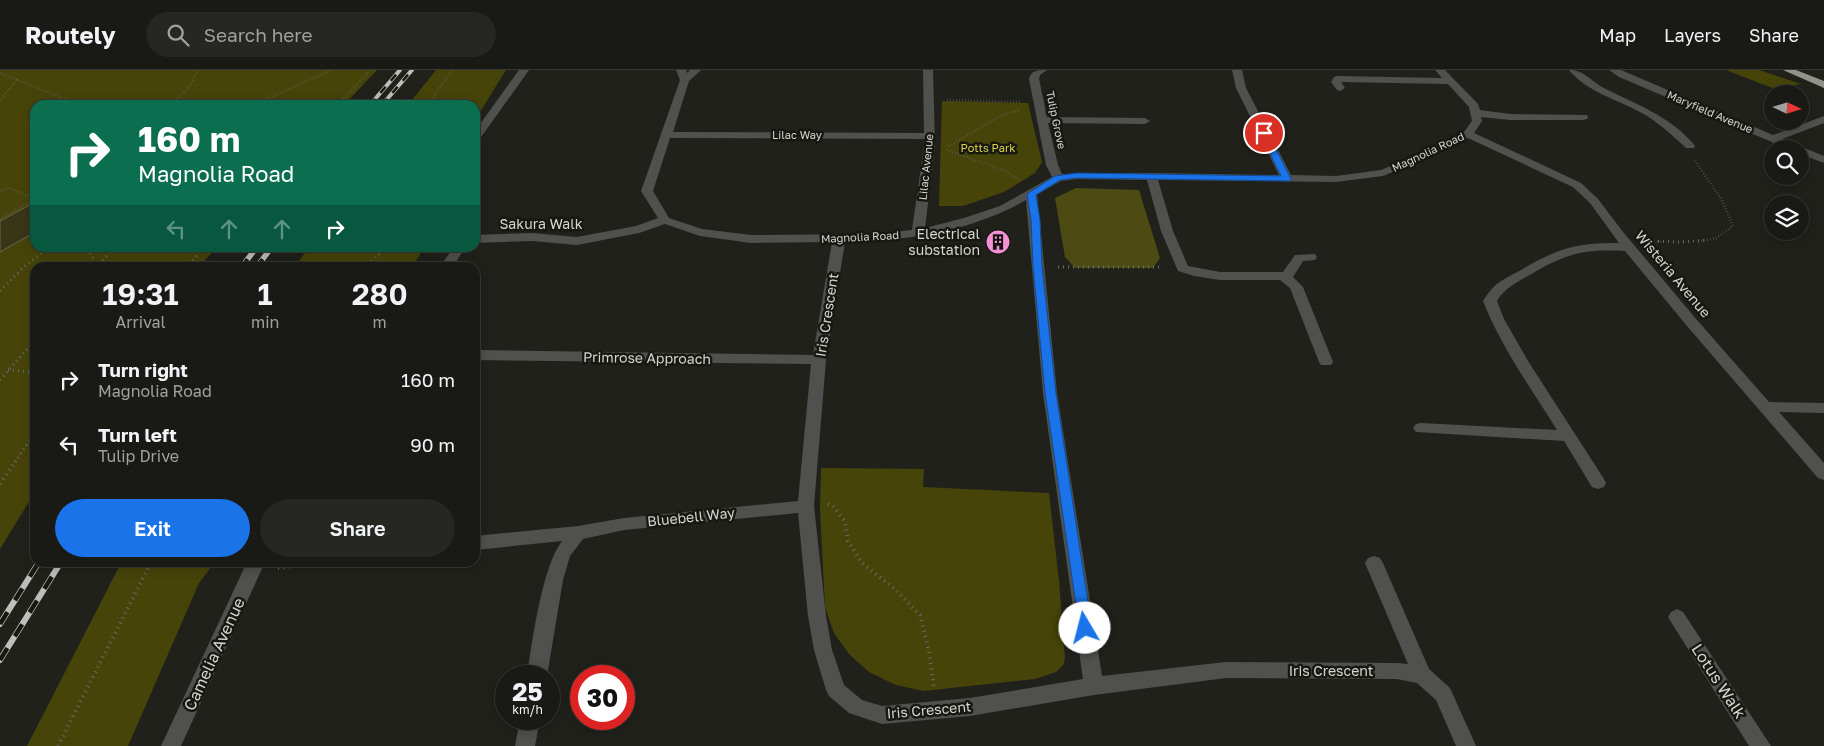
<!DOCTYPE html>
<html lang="en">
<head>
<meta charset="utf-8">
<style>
	:root { --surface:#191915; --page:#262622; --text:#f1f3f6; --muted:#9fa0a0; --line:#373834; --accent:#1a73e8 }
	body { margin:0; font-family:"Golos Text",sans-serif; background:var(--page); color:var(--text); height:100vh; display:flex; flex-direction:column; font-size:19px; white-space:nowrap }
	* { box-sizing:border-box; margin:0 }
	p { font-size:16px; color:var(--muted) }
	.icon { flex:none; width:28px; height:28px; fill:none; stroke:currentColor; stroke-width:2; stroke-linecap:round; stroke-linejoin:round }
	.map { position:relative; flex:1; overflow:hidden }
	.side { position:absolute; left:30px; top:192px; width:450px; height:305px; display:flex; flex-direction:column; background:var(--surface); border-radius:15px; box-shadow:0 2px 12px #0003,0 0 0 1px var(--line) }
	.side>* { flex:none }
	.banner { position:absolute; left:30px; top:30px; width:450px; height:152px; border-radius:15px; box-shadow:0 2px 12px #0003,0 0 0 1px var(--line); background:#0b6e4f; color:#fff; overflow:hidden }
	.needle { width:32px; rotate:94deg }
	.controls { position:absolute; left:1764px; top:15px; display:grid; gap:10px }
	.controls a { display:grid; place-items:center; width:45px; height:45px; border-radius:50%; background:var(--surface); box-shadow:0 2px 12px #0003,0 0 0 1px var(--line); font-size:25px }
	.speed { position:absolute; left:495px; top:595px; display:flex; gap:10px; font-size:25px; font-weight:700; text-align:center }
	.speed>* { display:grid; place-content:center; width:65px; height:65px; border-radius:50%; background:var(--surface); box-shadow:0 2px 12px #0003,0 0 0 1px var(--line); line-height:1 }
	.speed small { font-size:12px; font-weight:400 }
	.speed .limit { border:8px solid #d22; background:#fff; color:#111 }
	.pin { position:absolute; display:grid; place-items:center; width:42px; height:42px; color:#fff; margin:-21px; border:2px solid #fff; border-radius:50%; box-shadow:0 1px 5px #0007 }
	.me { position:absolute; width:55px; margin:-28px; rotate:352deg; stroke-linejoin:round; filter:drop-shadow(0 0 4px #0008) }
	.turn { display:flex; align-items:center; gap:18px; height:105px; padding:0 25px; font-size:22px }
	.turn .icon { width:65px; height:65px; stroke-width:2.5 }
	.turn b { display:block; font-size:35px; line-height:42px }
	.lanes { display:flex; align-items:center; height:48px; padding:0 25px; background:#0003; justify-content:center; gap:25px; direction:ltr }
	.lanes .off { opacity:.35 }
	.eta { display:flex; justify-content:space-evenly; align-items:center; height:85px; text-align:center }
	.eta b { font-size:30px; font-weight:600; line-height:35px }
	.primary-button { display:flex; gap:10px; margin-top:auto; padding:10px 25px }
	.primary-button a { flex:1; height:58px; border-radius:30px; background:var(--accent); color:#fff; font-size:20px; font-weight:600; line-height:58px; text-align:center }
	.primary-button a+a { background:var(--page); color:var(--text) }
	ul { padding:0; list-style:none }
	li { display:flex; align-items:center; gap:15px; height:65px; padding:0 25px }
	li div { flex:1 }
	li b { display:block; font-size:19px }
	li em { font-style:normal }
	header { display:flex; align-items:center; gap:30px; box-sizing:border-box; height:70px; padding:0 25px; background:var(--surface); border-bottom:1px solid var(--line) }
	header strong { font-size:24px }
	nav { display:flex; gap:28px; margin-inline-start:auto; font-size:18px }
	.search { width:350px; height:45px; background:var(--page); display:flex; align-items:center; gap:12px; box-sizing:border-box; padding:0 18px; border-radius:28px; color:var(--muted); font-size:19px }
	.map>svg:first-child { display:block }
	.green { fill:#47440a }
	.forest { fill:#4d4a13 }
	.water { fill:#383616; stroke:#67664e }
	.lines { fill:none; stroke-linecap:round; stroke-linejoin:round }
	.path-far2 { stroke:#696965; stroke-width:2.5; stroke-dasharray:0.5 2.5; stroke-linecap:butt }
	.path-far1 { stroke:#696965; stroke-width:3; stroke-dasharray:1 4; stroke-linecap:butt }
	.path { stroke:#696965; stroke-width:4; stroke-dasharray:1 4.5; stroke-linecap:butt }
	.minor { fill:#50504e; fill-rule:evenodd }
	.highway { fill:#92928c; fill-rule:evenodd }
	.rail-far2-casing { stroke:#bebeba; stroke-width:4 }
	.rail-far1-casing { stroke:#bebeba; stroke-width:5.5 }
	.rail-casing { stroke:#bebeba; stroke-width:6 }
	.rail-far2 { stroke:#181813; stroke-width:2.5; stroke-dasharray:8; stroke-linecap:butt }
	.rail-far1 { stroke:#181813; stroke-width:4; stroke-dasharray:11; stroke-linecap:butt }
	.rail { stroke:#181813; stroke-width:4.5; stroke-dasharray:14; stroke-linecap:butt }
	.route { fill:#1a73e8; stroke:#114b97 }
	.labels { text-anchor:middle; stroke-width:5; stroke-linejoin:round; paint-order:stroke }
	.far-street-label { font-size:11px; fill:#d5d5d1; stroke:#181813 }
	.far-park-label { font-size:11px; fill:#dbd34c; stroke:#181813 }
	.street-label { font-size:14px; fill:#d5d5d1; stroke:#181813 }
	.poi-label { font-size:14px; fill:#d5d5d1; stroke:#181813; text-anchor:end }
	.near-street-label { font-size:16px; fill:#d5d5d1; stroke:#181813 }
</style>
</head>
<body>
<header>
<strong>Routely</strong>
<div class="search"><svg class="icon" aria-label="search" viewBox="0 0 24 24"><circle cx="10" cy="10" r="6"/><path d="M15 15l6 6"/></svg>Search here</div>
<nav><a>Map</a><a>Layers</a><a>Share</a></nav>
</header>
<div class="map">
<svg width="1824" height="676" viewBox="0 0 1824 676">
	<rect width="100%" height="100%" fill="#21211c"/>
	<g class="green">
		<polygon points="0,0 377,0 344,35 35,35 35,178 216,178 199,197 35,198 35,422 0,479"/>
		<polygon points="436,0 506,0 475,50 475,35 408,35"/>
		<polygon points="1726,0 1759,0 1801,14 1775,19"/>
		<polygon points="942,31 1028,33 1042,92 1035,103 1004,122 963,136 939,136"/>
		<polygon points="308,178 424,178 412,197 295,197"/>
		<polygon points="821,398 924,399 923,417 1049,423 1059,511 1065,589 1063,595 1056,602 1035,609 924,621 896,615 869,602 849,584 834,563 825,537 820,439"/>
		<polygon points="121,493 214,493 199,513 128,676 27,676"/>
	</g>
	<polygon class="forest" points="1076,118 1139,120 1160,188 1153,198 1075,198 1065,187 1055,128"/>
	<polygon class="water" points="30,135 35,136 35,162 0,182 0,151"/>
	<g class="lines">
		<g class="path-far2">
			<polyline points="0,3 80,35"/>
			<polyline points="947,30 1021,32"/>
			<polyline points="0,31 18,8"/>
			<polyline points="171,35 189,17 198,0"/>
			<polyline points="253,35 332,0"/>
			<polyline points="337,35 368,3 367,0"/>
			<polyline points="428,35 452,0"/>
			<polyline points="949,76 1004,44 1021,40"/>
			<polyline points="947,80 1006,101 1019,110"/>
			<polyline points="1695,91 1722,130 1733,156 1716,168 1697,172"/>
			<polyline points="0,121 10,118 34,129"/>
			<polyline points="0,149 35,129"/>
			<polyline points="1648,171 1666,172"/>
		</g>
		<g class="path-far1">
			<polyline points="1648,171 1682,172 1707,170"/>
			<polyline points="89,178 96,197"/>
			<polyline points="1058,197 1162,197"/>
			<polyline points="96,198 113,178"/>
			<polyline points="186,198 203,178"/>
			<polyline points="364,198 386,178"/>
			<polyline points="0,221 25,196 48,178"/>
			<polyline points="8,300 35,302"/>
			<polyline points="0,310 35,270"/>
			<polyline points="15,392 35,363"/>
		</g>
		<g class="path">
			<polyline points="0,414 16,391"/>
			<polyline points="828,434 833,436 845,452 848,471 862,493 895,519 920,545 929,581 934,618"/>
			<polyline points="278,498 328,492"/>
			<polyline points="58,676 151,492"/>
		</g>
		<g class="minor">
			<polygon points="519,0 529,0 479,70 475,71 475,61"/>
			<path d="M676,0H686L687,3L690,0H701L689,11L673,62L924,63L923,0H933L935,75L925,158L964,148L1000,136L1052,107L1046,95L1029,9C1031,0 1038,0 1047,0L1040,5L1039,9L1047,47L1145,48L1150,51L1145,54L1048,53L1058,95L1062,104L1151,103L1279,105L1236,18L1232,0H1242L1246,18L1291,105L1336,106L1381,100L1438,76L1464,62L1472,51L1469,37L1448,14L1341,12L1345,18L1340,21L1337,20L1331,12L1334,7L1337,6L1442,8L1435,0H1445L1478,34L1480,40L1510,44L1587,45L1588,47L1587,49L1583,50H1510L1481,47L1482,51L1474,63L1581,113L1598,129L1623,162L1697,250L1769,332L1824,333V343L1779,342L1824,393V410L1818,408L1687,256L1625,181C1579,179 1566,184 1526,207C1514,214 1504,219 1497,231L1504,249L1528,291L1604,409L1606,413L1604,417L1598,419L1592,417L1564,371L1416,362L1413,358L1416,354L1421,353L1557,360C1531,318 1501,277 1483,231C1495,212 1501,211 1521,200C1556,179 1578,172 1619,173L1590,133L1573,117L1468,68L1446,80L1383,106L1336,112L1158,110L1173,161L1188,196L1220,202H1283L1295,185L1315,184L1317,187L1315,190L1303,191L1293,207L1303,217L1333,292L1331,295H1321L1319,292L1290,218L1280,210H1220L1194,206L1178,201L1161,161L1147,110L1077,109L1061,111L1037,124L1057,323L1102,606L1226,592L1397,593L1408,594L1365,493L1368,488L1374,486L1380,488L1383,493L1429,599L1450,618L1476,676H1456L1436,630L1417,613L1397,609L1226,608L1094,625L970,646L882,654L849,643L829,626L826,620L814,580L808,546L798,443L624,460L583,469L570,486L563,510L547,606H527C532,572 542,497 562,471L475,480V466L578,456L624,448L798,431L811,294L475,290V280L813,285L832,172L751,173L700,166L665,154L639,163L577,175L532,171L475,173V165L532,163L577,167L636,156L658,148L641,121L680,10ZM670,68L925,69L912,160L872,164L751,165L702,159L669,148L653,121ZM1026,130L1043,323L1083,609L970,628L882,636L862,630L844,615L832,580L826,546L814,436L826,290L845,172C907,171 972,161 1026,130Z"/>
			<path d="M1569,0C1584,0 1590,10 1602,17C1635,34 1671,46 1695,76L1694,78H1686C1672,65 1657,51 1640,42C1616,29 1587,22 1569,0Z"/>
			<polygon points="1609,0 1621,0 1773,65 1824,46 1824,53 1782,69 1824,86 1824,93 1800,84 1800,79 1788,79 1619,7"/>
			<polygon points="453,178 465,178 452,198 439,198"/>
			<polygon points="247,492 265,492 181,676 161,676"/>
			<polygon points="1677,539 1683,542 1771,676 1749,676 1671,552 1668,547 1671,542"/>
			<polygon points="520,649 540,649 535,676 515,676"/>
		</g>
		<polygon class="highway" points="1783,0 1796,0 1824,11 1824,18"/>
		<defs>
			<g id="rail-far2">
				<polyline points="370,35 400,0"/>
				<polyline points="382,35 412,0"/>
			</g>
			<g id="rail-far1">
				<polyline points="241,198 256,178"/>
				<polyline points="256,198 271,178"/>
			</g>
			<g id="rail">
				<polyline points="0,554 39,492"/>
				<polyline points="0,590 61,492"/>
			</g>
		</defs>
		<use href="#rail-far2" class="rail-far2-casing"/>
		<use href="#rail-far1" class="rail-far1-casing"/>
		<use href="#rail" class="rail-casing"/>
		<use href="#rail-far2" class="rail-far2"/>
		<use href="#rail-far1" class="rail-far1"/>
		<use href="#rail" class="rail"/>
	</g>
	<polygon class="route" points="1261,61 1268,63 1291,109 1290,111 1077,108 1060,110 1036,125 1040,150 1042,196 1056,323 1092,558 1090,562 1085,564 1080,562 1045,323 1033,196 1031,150 1027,124 1055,106 1077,103 1281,106 1260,63"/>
	<defs>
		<symbol id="building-disc" viewBox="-11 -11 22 22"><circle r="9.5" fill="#f591d2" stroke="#181813"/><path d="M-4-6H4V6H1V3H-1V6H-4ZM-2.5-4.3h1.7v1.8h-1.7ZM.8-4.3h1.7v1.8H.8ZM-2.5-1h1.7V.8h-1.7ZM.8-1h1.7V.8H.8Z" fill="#111"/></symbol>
	</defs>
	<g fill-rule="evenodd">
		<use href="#building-disc" x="984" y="158" width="28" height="28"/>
	</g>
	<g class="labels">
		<g class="far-street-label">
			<text transform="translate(1710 42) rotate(23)" y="4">Maryfield Avenue</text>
			<text transform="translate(1056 50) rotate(78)" y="4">Tulip Grove</text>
			<text x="797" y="69">Lilac Way</text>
			<text transform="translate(1428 82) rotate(-25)" y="4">Magnolia Road</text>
			<text transform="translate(926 97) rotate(-84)" y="4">Lilac Avenue</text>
			<text transform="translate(860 167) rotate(-3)" y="4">Magnolia Road</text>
		</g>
		<g class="far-park-label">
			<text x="988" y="82">Potts Park</text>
		</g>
		<g class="street-label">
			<text x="541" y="159">Sakura Walk</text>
			<text transform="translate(1673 204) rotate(50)" y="5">Wisteria Avenue</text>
			<text transform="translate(827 245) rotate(-81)" y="5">Iris Crescent</text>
			<text transform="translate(647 288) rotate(1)" y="5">Primrose Approach</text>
			<text transform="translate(691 447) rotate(-6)" y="5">Bluebell Way</text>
			<text x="1331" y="606">Iris Crescent</text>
			<text transform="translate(929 640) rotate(-5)" y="5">Iris Crescent</text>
		</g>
		<g class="poi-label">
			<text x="980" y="169">Electrical<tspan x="980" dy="16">substation</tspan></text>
		</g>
		<g class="near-street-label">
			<text transform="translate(214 584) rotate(-65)" y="6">Camelia Avenue</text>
			<text transform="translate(1719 611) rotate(57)" y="6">Lotus Walk</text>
		</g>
	</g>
</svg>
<div class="controls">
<a><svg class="needle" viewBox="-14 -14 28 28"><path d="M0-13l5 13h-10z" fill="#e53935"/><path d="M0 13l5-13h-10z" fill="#9fa0a0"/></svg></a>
<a><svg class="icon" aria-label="search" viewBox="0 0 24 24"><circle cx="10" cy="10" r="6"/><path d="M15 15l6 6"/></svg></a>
<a><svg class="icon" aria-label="layers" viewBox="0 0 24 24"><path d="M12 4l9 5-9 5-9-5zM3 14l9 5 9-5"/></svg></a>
</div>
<div class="speed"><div>25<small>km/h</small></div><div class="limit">30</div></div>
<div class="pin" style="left:1264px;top:63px;background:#d93025"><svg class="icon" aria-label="arrive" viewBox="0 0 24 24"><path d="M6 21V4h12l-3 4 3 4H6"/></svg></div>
<svg class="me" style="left:1085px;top:558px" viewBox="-20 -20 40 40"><circle r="19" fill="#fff"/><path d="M0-13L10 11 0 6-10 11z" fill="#1a73e8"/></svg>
<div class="banner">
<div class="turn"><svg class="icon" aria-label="right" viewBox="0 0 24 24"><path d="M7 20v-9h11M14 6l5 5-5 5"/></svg><div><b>160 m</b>Magnolia Road</div></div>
<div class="lanes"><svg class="icon off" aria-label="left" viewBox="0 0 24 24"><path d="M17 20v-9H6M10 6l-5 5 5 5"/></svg><svg class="icon off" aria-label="ahead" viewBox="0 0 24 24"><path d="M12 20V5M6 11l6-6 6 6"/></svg><svg class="icon off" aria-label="ahead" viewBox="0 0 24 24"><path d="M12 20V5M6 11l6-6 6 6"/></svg><svg class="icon" aria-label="right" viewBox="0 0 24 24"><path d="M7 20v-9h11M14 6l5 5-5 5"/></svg></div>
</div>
<section class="side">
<div class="eta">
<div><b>19:31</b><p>Arrival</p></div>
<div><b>1</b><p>min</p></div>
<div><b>280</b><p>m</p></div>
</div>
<ul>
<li><svg class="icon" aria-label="right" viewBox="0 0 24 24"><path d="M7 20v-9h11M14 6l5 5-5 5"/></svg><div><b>Turn right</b><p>Magnolia Road</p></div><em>160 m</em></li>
<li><svg class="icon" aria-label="left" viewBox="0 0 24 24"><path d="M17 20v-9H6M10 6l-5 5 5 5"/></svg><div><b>Turn left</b><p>Tulip Drive</p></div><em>90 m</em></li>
</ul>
<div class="primary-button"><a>Exit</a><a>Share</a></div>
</section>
</div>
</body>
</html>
